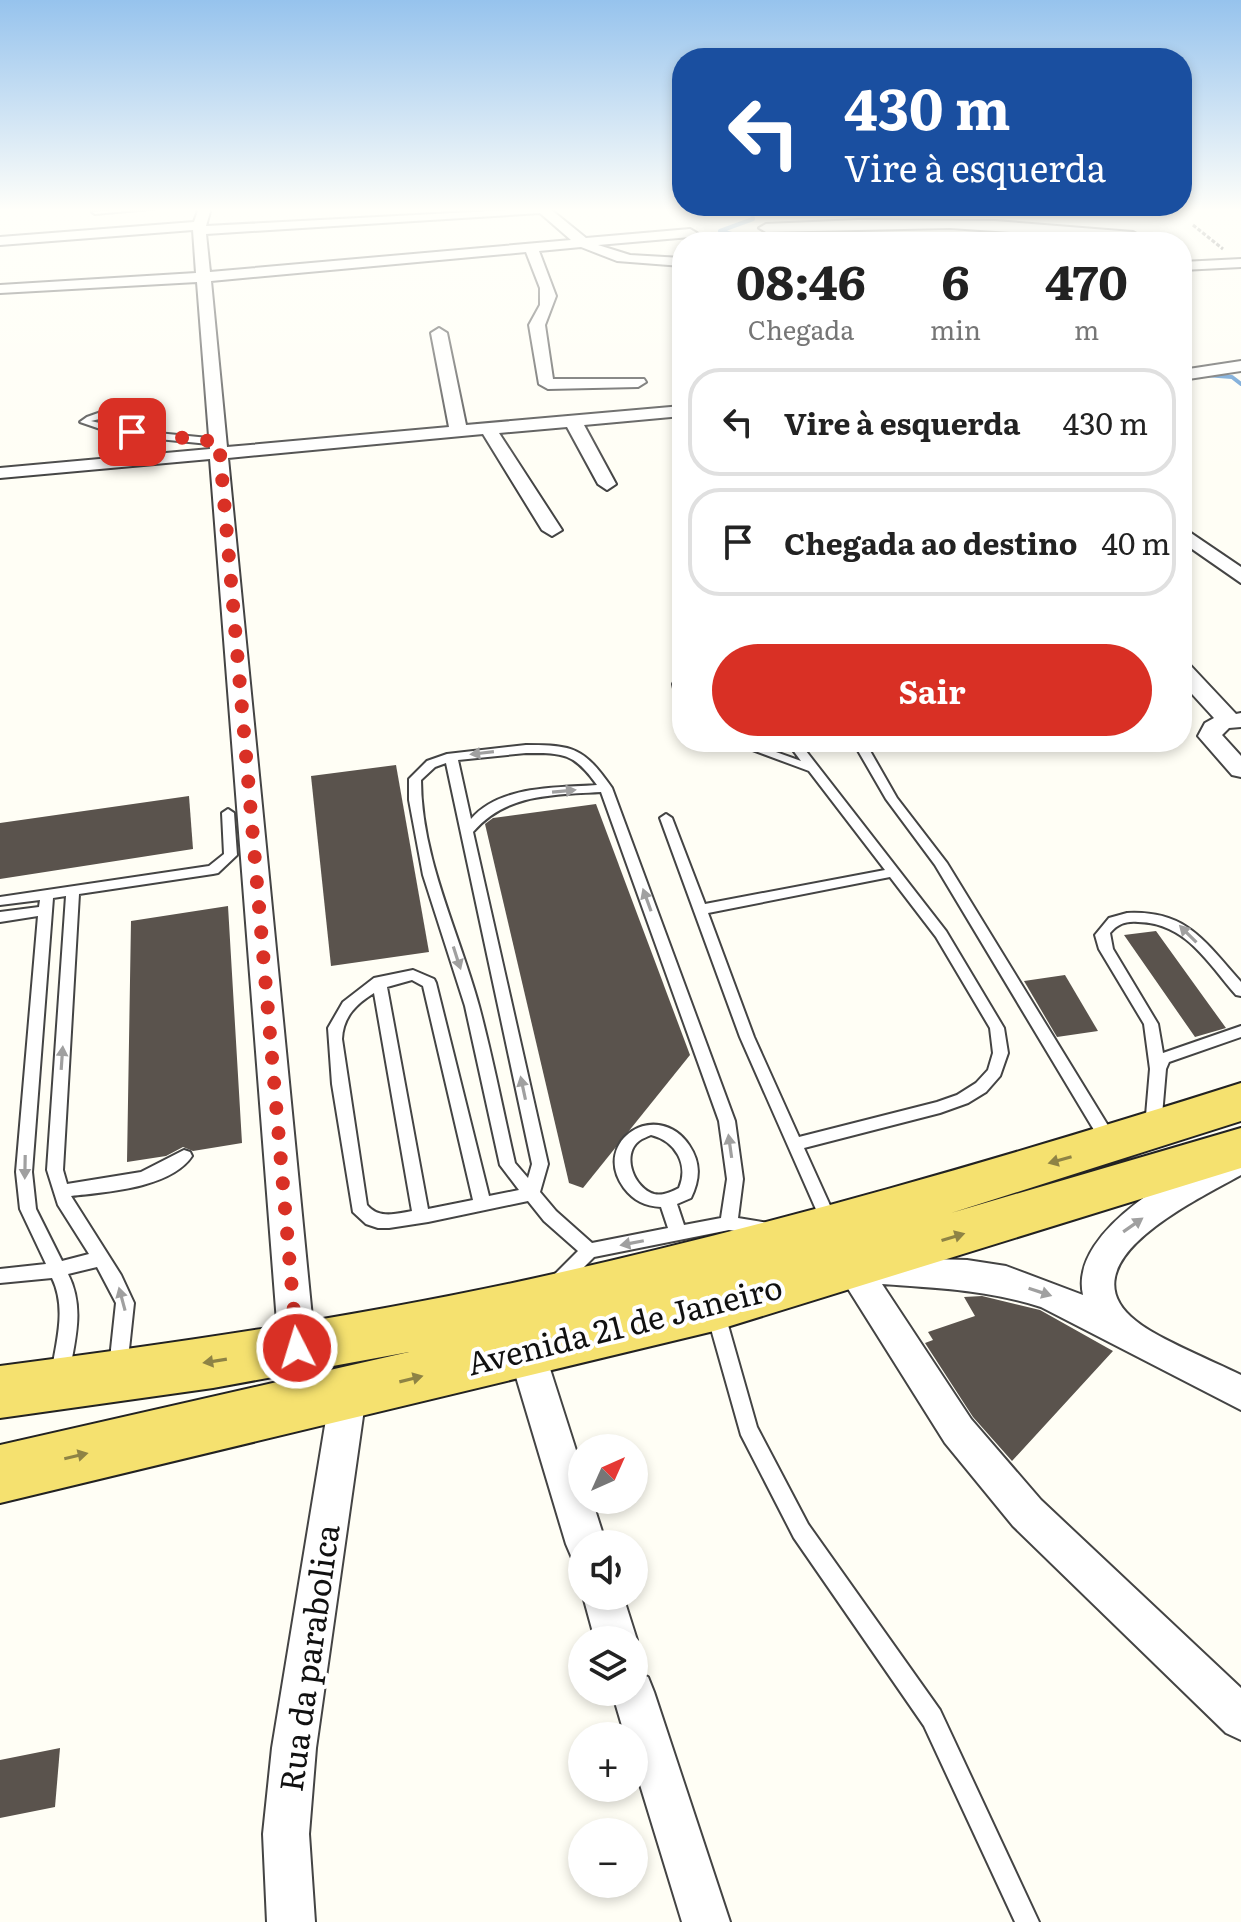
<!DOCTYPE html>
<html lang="pt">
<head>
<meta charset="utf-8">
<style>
	:root { --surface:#fff; --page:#f2f2f2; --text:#222; --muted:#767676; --line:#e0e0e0; --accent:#d93025 }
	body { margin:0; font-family:Literata,serif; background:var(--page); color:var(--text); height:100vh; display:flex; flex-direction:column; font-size:30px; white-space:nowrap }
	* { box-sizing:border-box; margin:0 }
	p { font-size:26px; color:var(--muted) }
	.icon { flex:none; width:44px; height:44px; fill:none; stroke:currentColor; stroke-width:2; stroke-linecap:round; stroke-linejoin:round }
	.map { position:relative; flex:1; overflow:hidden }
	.details { position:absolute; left:672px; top:232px; width:520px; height:520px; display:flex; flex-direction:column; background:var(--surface); border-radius:32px; box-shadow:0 4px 12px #0003 }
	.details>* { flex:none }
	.hud { position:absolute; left:672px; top:48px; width:520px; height:168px; border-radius:32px; box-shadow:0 4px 12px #0003; background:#1a4fa0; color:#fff; overflow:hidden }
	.needle { width:52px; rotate:45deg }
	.fabs { position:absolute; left:568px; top:1434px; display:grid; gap:16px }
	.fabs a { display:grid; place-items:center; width:80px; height:80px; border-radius:50%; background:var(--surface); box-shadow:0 4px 12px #0003; font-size:40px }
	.pin { position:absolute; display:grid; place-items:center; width:68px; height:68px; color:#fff; margin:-34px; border-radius:16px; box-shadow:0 4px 12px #0006 }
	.me { position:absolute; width:88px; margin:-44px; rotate:355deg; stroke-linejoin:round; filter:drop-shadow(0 0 6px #0008) }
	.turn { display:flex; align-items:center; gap:28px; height:168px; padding:0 40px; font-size:36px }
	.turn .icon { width:104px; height:104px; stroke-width:2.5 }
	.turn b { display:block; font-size:56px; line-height:68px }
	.eta { display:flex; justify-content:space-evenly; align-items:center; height:136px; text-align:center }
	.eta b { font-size:48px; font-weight:700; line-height:56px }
	.primary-button { display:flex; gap:16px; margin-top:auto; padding:16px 40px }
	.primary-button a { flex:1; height:92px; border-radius:48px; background:var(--accent); color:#fff; font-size:32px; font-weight:700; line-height:92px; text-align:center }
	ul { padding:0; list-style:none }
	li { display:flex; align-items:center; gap:24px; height:108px; margin:0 16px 12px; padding:0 24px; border:4px solid var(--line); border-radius:32px }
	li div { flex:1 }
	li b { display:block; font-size:30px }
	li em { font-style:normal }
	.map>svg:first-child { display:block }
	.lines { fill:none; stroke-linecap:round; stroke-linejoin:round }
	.stream { stroke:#4387cb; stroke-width:4 }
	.building { fill:#5a534d }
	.lane-casing { stroke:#444; stroke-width:4 }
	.street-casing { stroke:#444; stroke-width:4 }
	.primary-casing { stroke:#222; stroke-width:4 }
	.path { stroke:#333; stroke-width:3; stroke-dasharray:4 2; stroke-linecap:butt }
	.lane { fill:#fff; fill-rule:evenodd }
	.street { fill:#fff; fill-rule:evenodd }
	.primary { fill:#f5e16f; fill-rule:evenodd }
	.oneway { fill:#a0a0a0 }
	.oneway2 { fill:#8e8345 }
	.route { stroke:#d93025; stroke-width:14; stroke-dasharray:0 25.2 }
	.labels { text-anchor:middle; stroke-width:8; stroke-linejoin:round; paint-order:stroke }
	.near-street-label { font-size:32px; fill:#111; stroke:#fff }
</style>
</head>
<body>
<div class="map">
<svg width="1241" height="1922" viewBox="0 0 1241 1922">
	<rect width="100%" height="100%" fill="#fffef5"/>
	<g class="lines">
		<g class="stream">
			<polyline points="710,208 752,213 753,219 720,231 764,242"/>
			<polyline points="1205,375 1232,377 1241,384"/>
		</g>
	</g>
	<g class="building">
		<polygon points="396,765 429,952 331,966 311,776"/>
		<polygon points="189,796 193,849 0,879 0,823"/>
		<polygon points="596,804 690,1055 583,1188 569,1183 485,824 493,818"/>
		<polygon points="228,906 242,1143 193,1151 183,1147 166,1156 127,1162 131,921"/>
		<polygon points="1156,931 1205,999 1226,1028 1195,1037 1124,935"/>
		<polygon points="1065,975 1098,1031 1057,1037 1024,981"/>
		<polygon points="982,1296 1040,1310 1113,1351 1012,1461 973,1417 925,1343 933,1340 928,1332 975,1316 964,1297"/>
		<polygon points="60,1748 55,1807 0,1818 0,1760"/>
	</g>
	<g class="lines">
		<defs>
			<g id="lane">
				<polygon points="134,208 160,208 95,214 92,212"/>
				<path d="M104,411C118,410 132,411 143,421L137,431L219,439L223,442L219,445L118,435L80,422L87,417ZM112,416L125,417L134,422L129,430L91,421Z"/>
				<polygon points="682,674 682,701 676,698 673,684 678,675"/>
				<path d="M731,742H748L801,761L787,742H799L946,931L1004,1028L1008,1053L1000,1076L986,1092L968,1103L940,1113L804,1148L838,1223L836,1228L830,1230L824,1228L822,1223L740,1037L660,818L666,814L672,818L705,904L885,870L809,771ZM890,877L936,937L990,1028L993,1053L988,1070L976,1083L957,1095L937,1102L799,1137L754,1037L708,913Z"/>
				<polygon points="853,742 865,742 897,798 947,863 1115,1137 1117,1141 1115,1145 1109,1147 1103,1145 935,865 886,799"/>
				<path d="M526,745C574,745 584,748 612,788L735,1121L743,1179L738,1218L774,1224L776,1229L774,1234L768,1236L729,1230L594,1257L563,1288L557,1290L551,1288L548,1283L551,1278L578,1251L544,1221L528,1201L428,1222L389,1228H378L366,1224L353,1212L332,1084L328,1028L343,1002L374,978L413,970L434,979L436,983L489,1196L519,1190L500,1165L465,1006L423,875L409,800V779L427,761L447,754ZM526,753C564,753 574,753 597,785C557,788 500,785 471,819L458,760ZM446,763L532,1164L528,1178L515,1163C503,1111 493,1058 479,1006C459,932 421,858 421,780L435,767ZM601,792L719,1121L727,1179L721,1218L684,1225L677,1204L691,1198C700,1179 701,1163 689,1145C657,1098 590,1141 624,1188C634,1201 645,1206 661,1207L668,1228L592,1243L556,1211L540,1192L548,1164L473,832C506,793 555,795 601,792ZM412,980L423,986L473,1200L428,1209L387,987ZM374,993L412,1211C395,1214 379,1219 367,1205L342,1039C343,1017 356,1004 374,993ZM651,1135C676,1141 689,1165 679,1188C671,1192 663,1196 654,1194C634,1188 621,1155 639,1141C643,1138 647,1137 651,1135Z"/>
				<path d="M228,809L234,813L237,855L218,873L213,874L79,894L63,1170L67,1184L141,1172L184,1150L190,1152L192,1156C171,1188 106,1192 71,1196L121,1275L134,1303L127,1368L124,1374L118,1376L112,1374L109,1368L116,1303L97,1267L68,1274C85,1308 75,1339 69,1375L66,1381L60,1383L54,1381L51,1375C56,1342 67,1309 52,1278L0,1283V1269L46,1264L20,1209L16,1172L38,916L0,922V912L39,907L40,900L0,905V897L209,866L224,854L222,813ZM66,896L47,1170L58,1205L89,1254L62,1261L36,1209L32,1172L53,898Z"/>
				<path d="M1127,913C1187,910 1205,942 1241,982V996L1236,995C1207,962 1186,923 1138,922C1125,921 1118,924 1110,933L1113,949L1158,1024L1163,1053L1241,1026V1037L1169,1062L1166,1069L1161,1127L1159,1131L1153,1133L1147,1131L1145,1127L1150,1069L1144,1024L1099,949L1095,935L1109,918Z"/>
				<polygon points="715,1303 721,1306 724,1311 757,1427 808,1524 940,1710 1039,1922 1015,1922 924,1726 794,1538 741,1435 706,1311 709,1306"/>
			</g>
			<g id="street">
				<path d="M199,208H211L206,226L549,208L586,238L690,229L697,233L690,237L598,245L630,255L682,258V266L617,261L581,247L539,251L556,296L545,325L553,379H644L646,382L638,387L548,389L539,384L529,325L540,305V288L526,252L211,281L227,447L449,427L431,333L439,328L447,333L466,425L682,406V416L584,425L616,484L607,490L598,484L567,427L499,433L562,530L552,536L542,530L483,434L228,458L315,1348L310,1359L297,1364L284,1359L279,1348L210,459L0,478V468L210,449L197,282L0,293V285L196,273L193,230L0,245V237L194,222ZM540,213L571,240L210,272L206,234Z"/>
				<polygon points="858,220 995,221 1133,232 1140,236 1133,240 950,228 766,232 759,228 766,224"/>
				<polygon points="1241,259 1241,267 1182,270 1182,262"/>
				<polygon points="1241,361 1241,371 1182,380 1182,370"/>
				<polygon points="1182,527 1241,567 1241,583 1182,542"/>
				<polygon points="1182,663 1190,665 1236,714 1241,713 1241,727 1229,728 1222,735 1241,756 1241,777 1232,775 1198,736 1205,723 1214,718 1182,683"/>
				<path d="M1241,1147V1175C1201,1198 1061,1262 1136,1321C1158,1339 1213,1361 1241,1375V1410L1041,1307C989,1290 937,1288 882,1284L971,1419L1041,1500L1241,1688V1740L1226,1733L1013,1526L945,1443L835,1268L840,1258L852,1254L862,1257L967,1260L1006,1266L1083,1295C1068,1229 1190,1164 1241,1147Z"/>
				<polygon points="526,1334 539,1339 544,1350 582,1469 582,1500 592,1500 606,1544 582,1544 582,1562 572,1558 566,1544 508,1350 513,1339"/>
				<polygon points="348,1378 361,1383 366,1395 316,1748 309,1834 315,1922 267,1922 263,1834 272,1748 330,1395 335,1383"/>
				<polygon points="583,1596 623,1596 637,1640 634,1647 634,1640 595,1640"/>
				<polygon points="634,1671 648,1677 654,1692 730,1922 682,1922 634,1765 634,1736 625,1736 612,1692 634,1692"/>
			</g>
			<path id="primary" d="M1241,1083V1121L951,1213L1241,1128V1168L714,1331L0,1503V1445L409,1352L213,1388L0,1418V1366C178,1343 356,1317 531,1279C771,1226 1007,1157 1241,1083Z"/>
		</defs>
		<use href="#lane" class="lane-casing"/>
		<use href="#street" class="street-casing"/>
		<use href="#primary" class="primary-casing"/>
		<polyline class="path" points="1193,225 1223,249"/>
		<use href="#lane" class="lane"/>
		<use href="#street" class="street"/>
		<use href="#primary" class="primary"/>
	</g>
	<defs><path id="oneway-solid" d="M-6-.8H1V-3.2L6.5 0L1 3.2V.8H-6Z" transform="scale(2)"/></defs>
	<g class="oneway">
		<use href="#oneway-solid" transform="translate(482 753) rotate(173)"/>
		<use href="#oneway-solid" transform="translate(564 791) rotate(-5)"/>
		<use href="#oneway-solid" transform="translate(647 900) rotate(-110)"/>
		<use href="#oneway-solid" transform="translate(1188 934) rotate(-135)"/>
		<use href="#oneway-solid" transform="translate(457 958) rotate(72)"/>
		<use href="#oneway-solid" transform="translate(62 1058) rotate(-86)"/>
		<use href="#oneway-solid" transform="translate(523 1088) rotate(-102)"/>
		<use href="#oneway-solid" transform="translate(730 1146) rotate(-98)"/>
		<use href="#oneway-solid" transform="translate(25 1167) rotate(91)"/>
		<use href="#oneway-solid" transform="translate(1133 1225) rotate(-35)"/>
		<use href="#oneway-solid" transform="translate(632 1243) rotate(169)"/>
		<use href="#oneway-solid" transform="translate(1040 1292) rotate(18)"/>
		<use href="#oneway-solid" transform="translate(122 1299) rotate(-105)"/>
	</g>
	<g class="oneway2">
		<use href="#oneway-solid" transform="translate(1060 1160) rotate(164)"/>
		<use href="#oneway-solid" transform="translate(953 1237) rotate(-17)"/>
		<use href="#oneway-solid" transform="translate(215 1361) rotate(171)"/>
		<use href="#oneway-solid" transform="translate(411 1379) rotate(-14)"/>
		<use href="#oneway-solid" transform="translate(76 1456) rotate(-13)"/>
	</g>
	<linearGradient id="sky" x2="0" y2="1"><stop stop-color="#96c3ed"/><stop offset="0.44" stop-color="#fffffa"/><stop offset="1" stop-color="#fffffa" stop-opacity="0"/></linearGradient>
	<rect width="1241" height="477" fill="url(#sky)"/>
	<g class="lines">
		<polyline class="route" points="132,432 219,442 297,1348"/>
	</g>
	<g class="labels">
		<g class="near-street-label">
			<text transform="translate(625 1326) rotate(-14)" y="11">Avenida 21 de Janeiro</text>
			<text transform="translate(310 1658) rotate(-82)" y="11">Rua da parabolica</text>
		</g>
	</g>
</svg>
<div class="fabs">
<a><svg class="needle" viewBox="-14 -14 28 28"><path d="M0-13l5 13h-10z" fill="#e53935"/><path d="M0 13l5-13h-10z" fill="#767676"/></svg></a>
<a><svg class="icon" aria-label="sound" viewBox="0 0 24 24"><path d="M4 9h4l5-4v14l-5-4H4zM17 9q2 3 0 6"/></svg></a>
<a><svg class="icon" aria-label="layers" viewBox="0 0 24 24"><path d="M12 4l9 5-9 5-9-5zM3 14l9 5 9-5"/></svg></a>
<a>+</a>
<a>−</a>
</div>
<div class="pin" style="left:132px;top:432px;background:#d93025"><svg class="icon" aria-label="arrive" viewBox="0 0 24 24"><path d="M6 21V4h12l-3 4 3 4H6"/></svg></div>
<svg class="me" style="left:297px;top:1348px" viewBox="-20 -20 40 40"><circle r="17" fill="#d93025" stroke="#fff" stroke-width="3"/><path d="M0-11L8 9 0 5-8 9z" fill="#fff"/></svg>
<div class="hud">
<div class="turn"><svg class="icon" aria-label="left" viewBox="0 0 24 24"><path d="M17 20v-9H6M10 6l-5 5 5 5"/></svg><div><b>430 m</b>Vire à esquerda</div></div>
</div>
<section class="details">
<div class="eta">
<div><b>08:46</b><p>Chegada</p></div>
<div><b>6</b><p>min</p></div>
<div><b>470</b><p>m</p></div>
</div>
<ul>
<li><svg class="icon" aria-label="left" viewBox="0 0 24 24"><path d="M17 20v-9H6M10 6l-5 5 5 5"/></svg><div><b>Vire à esquerda</b></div><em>430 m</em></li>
<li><svg class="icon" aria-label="arrive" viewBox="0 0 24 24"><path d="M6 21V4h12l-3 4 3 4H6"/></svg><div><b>Chegada ao destino</b></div><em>40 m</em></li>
</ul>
<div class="primary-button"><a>Sair</a></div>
</section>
</div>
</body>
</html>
